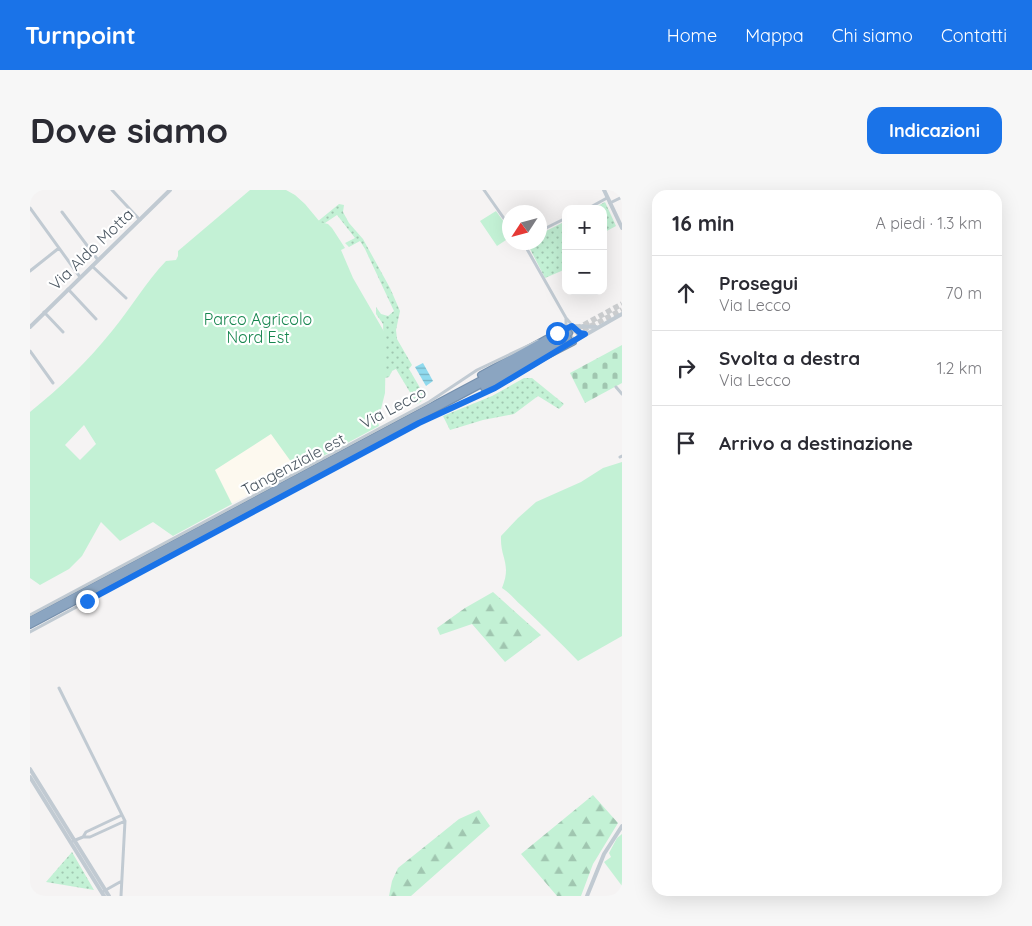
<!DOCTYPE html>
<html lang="it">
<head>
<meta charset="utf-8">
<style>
  :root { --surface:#fff; --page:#f7f7f7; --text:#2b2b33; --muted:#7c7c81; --line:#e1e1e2; --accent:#1a73e8 }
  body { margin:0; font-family:Quicksand,sans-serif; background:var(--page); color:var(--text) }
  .controls { position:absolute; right:15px; top:15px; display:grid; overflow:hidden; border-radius:10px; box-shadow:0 5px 20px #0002 }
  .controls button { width:45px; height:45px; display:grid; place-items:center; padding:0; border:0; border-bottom:1px solid var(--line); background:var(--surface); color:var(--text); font:25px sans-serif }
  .compass { position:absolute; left:472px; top:15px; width:45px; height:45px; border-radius:50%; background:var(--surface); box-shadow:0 5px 20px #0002; rotate:234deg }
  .stop { position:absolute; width:15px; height:15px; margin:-11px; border:4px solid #1a73e8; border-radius:50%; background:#fff }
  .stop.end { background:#1a73e8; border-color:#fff; box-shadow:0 1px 5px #0008 }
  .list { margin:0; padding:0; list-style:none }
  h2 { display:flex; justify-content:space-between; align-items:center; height:65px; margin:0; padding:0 20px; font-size:21px }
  h2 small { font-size:16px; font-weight:400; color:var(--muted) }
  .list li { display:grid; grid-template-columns:32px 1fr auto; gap:15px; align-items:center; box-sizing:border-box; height:75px; padding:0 20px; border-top:1px solid var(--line) }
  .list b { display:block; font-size:19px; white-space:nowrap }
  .list p { margin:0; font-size:16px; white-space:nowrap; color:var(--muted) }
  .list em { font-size:16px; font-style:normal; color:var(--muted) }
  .icon { flex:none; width:28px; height:28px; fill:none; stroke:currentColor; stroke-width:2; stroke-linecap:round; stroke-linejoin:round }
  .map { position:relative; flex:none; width:592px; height:706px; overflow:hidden; border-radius:15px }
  header { display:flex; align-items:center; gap:30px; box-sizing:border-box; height:70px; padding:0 25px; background:var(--accent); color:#fff }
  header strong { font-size:24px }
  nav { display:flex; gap:28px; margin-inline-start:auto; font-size:18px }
  .intro { display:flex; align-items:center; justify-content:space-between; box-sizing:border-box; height:120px; padding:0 30px }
  h1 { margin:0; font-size:35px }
  .button { padding:12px 22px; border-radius:15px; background:var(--accent); color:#fff; font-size:18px; font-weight:700 }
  main { display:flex; gap:30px; padding:0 30px }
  aside { flex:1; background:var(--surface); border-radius:15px; box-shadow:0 5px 20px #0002 }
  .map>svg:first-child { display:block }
</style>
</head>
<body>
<header>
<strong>Turnpoint</strong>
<nav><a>Home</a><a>Mappa</a><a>Chi siamo</a><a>Contatti</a></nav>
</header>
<div class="intro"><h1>Dove siamo</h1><a class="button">Indicazioni</a></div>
<main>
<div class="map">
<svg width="592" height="706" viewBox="0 0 592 706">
  <defs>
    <pattern id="grass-dots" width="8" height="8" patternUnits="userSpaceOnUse" patternTransform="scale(1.25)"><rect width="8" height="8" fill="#c3f1d5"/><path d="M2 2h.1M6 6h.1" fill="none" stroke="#a0c6b0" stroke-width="1.8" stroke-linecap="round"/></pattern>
    <pattern id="forest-firs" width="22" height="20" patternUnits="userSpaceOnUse" patternTransform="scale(1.25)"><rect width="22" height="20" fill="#c3f1d5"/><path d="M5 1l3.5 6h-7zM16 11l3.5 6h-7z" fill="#a0c6b0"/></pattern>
    <pattern id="cemetery-stones" width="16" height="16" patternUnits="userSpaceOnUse" patternTransform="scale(1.25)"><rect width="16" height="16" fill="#c3f1d5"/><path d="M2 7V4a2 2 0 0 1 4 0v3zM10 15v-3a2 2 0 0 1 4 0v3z" fill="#a0c6b0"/></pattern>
    <pattern id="water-rules" width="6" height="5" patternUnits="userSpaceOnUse" patternTransform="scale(1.25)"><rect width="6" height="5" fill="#90daee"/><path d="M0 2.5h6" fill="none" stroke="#78b4c4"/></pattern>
  </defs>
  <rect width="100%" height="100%" fill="#f5f3f3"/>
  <path fill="#fdf9ef" d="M 261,225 L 294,265 L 203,313 L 196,312 L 184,279 Z"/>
  <path fill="url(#grass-dots)" d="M 575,12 L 586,36 L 573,43 L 573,19 L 562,19 Z
    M 309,14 L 314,15 L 313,22 L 319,33 L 333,49 L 360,98 L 370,121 L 366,140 L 367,149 L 382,175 L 379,179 L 396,208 L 387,214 L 366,179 L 362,181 L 359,187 L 355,188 L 353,134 L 346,124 L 346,117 L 351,124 L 358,126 L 364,121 L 335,59 L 330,51 L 319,57 L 315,53 L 325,48 L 307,25 L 289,37 L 287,32 Z
    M 536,31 L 536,62 L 533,63 L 536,68 L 536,79 L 515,88 L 497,53 L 510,52 L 510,44 Z
    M 494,188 L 502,188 L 534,214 L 529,219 L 508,206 L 484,224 L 453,230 L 420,240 L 413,226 L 462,206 Z
    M 42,662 L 64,700 L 16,692 Z"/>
  <path fill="url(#forest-firs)" d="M 463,402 L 511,445 L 475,472 L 442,434 L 410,445 L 407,438 L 435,418 Z
    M 563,605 L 588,633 L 563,674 L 551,706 L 527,706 L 491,664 Z
    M 449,620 L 460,636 L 381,706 L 359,706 L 362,691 L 368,678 L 429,629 Z"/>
  <path fill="url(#cemetery-stones)" d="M 592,155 L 592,193 L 555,213 L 540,183 Z"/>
  <path fill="#c3f1d5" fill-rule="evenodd" d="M 220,0 L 256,0 L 265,5 L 275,14 L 290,32 L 298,34 L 302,38 L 315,58 L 311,60 L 323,88 L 356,145 L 355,203 L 349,227 L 347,228 L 349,236 L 267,280 L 241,244 L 185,280 L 202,314 L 143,346 L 123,332 L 90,351 L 71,332 L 52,366 L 39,379 L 10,395 L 0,388 L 0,222 C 30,198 58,171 82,141 C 101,118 116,92 136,71 L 146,70 L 148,66 L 148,61 ZM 54,235 L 66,254 L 50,270 L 35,255 Z
    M 466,21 L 479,39 L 479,48 L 467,56 L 450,31 Z
    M 592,272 L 592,446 L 548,471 C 530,452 511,434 492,416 C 485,410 480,403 472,398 C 482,373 470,369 471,346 L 488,328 L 506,312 L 551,292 L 573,278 Z
    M 592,644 L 592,696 L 574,672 L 581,667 L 579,663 L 587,648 Z"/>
  <path fill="url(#water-rules)" d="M 393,173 L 403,191 L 396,196 L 385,177 Z"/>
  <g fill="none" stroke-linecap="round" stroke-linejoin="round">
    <path stroke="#caccce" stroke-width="5.5" stroke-dasharray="5.5 3" stroke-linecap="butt" d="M 539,143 L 592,114
      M 538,148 L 592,120"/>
    <defs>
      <path id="motorway" d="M 451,185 L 527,143
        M 454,198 L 543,152
        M 0,430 L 539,143
        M 0,435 L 538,148"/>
    </defs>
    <use href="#motorway" stroke="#7690ad" stroke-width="8"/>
    <path stroke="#c1cad2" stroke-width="3" d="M 82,0 L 110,30
      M 454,0 L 480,37
      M 580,13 L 592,7
      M 0,18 L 50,87
      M 557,19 L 577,8
      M 32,22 L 68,70
      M 510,41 L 536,28
      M 493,52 L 536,128 L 548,142
      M 62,76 L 96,108
      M 0,81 L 29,58
      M 38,99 L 66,129
      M 14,122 L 33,142
      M 532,140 L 536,135 L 536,128
      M 0,161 L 23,193
      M 586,197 L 592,204
      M 590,267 L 592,266
      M 0,425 L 399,212 L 447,180 L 508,151
      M 0,442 L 389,233 L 465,199 L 514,170
      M 29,498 L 95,631 L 91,706
      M 53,647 L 56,642 L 92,625
      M 43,651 L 53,647 L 60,647 L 95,631
      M 74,701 L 90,692"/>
    <path stroke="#c1cad2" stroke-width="4" d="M 574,0 L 592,38
      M 553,136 L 549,138 L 548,142 L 555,145
      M 0,137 L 140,0
      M 527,143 L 542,136 L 566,137
      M 543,152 L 592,124
      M 0,579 L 79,706
      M 0,587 L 74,706
      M 557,706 L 574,664 L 592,636"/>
    <use href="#motorway" stroke="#8ba5c1" stroke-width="5.5"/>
  </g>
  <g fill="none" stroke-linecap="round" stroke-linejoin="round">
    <path stroke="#1a73e8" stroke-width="6" d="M 57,411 L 389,233 L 465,198 L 555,144 L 550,143 L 542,136 L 527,143"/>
  </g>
  <g text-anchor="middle" stroke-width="4.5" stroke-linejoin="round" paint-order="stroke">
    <g font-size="16" fill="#4a5661" stroke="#fff">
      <text transform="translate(61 59) rotate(-44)" y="6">Via Aldo Motta</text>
      <text transform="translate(363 217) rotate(-28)" y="6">Via Lecco</text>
      <text transform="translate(263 274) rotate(-28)" y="6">Tangenziale est</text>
    </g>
    <g font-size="16" fill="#17864f" stroke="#fff">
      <text x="228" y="135">Parco Agricolo<tspan x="228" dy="18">Nord Est</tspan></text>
    </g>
  </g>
</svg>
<div class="controls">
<button>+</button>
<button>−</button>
</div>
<svg class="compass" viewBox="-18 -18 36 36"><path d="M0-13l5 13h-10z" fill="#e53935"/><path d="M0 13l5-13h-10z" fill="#7c7c81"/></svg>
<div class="stop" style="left:527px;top:143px"></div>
<div class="stop end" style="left:57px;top:411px"></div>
</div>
<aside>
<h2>16 min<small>A piedi · 1.3 km</small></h2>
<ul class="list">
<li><svg class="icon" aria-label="ahead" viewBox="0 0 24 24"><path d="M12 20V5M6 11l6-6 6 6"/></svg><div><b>Prosegui</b><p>Via Lecco</p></div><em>70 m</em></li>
<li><svg class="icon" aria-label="right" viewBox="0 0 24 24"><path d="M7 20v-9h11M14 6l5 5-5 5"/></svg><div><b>Svolta a destra</b><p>Via Lecco</p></div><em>1.2 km</em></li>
<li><svg class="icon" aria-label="arrive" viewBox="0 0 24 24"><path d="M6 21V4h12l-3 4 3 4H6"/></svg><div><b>Arrivo a destinazione</b></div></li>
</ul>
</aside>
</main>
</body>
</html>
